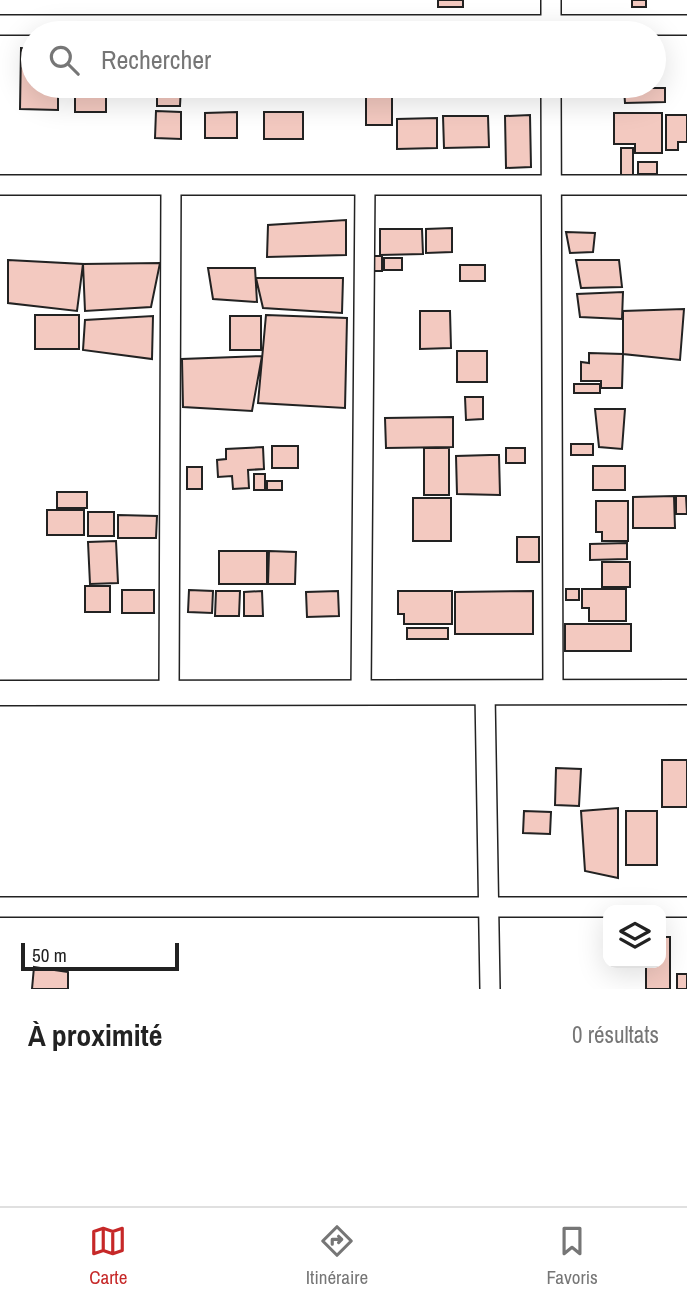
<!DOCTYPE html>
<html lang="fr">
<head>
<meta charset="utf-8">
<style>
  :root { --surface:#fff; --page:#f6f6f6; --text:#222; --muted:#767676; --line:#e0e0e0; --accent:#c62828 }
  body { margin:0; font-family:"Archivo Narrow",sans-serif; background:var(--page); color:var(--text) }
  .controls { position:absolute; right:21px; bottom:21px; display:grid; overflow:hidden; border-radius:14px; box-shadow:0 7px 28px #0002 }
  .controls button { width:63px; height:63px; display:grid; place-items:center; padding:0; border:0; border-bottom:2px solid var(--line); background:var(--surface); color:var(--text); font:35px sans-serif }
  .scale { position:absolute; left:21px; bottom:18px; width:158px; box-sizing:border-box; padding-left:7px; border:4px solid #222; border-top:0; font-size:19px; line-height:24px; white-space:nowrap; color:#222; -webkit-text-stroke:5px #fff; paint-order:stroke }
  .list { margin:0; padding:0; list-style:none }
  h2 { display:flex; justify-content:space-between; align-items:center; height:91px; margin:0; padding:0 28px; font-size:30px }
  h2 small { font-size:23px; font-weight:400; color:var(--muted) }
  .icon { flex:none; width:38px; height:38px; fill:none; stroke:currentColor; stroke-width:2; stroke-linecap:round; stroke-linejoin:round }
  .map { position:relative; flex:none; width:687px; height:989px; overflow:hidden }
  .search { position:absolute; background:var(--surface); box-shadow:0 7px 28px #0002; left:21px; right:21px; top:21px; height:77px; display:flex; align-items:center; gap:18px; box-sizing:border-box; padding:0 24px; border-radius:38px; color:var(--muted); font-size:26px }
  .sheet { height:217px; background:var(--surface) }
  nav { display:flex; justify-content:space-around; align-items:center; box-sizing:border-box; height:98px; border-top:2px solid var(--line); background:var(--surface); font-size:19px; color:var(--muted) }
  nav a { display:grid; justify-items:center; gap:4px }
  nav .on { color:var(--accent) }
  .map>svg:first-child { display:block }
</style>
</head>
<body>
<div class="map">
<svg width="687" height="989" viewBox="0 0 687 989">
  <rect width="100%" height="100%" fill="#fff"/>
  <path fill="#f3c9c0" stroke="#222" stroke-width="2" d="M 438,0 L 463,0 L 463,7 L 438,7 Z
    M 632,0 L 646,0 L 646,7 L 632,7 Z
    M 21,48 L 33,49 L 33,86 L 58,86 L 58,110 L 20,109 Z
    M 75,86 L 106,86 L 106,112 L 75,112 Z
    M 157,86 L 181,86 L 180,106 L 157,106 Z
    M 366,86 L 392,86 L 392,125 L 366,125 Z
    M 624,88 L 665,88 L 665,102 L 625,103 Z
    M 156,111 L 181,112 L 181,139 L 155,138 Z
    M 237,112 L 237,138 L 205,138 L 205,113 Z
    M 264,112 L 303,112 L 303,139 L 264,139 Z
    M 614,113 L 662,113 L 662,153 L 635,153 L 635,144 L 614,144 Z
    M 530,115 L 531,167 L 506,168 L 505,116 Z
    M 666,115 L 687,115 L 687,142 L 678,142 L 678,150 L 666,150 Z
    M 443,116 L 488,116 L 489,147 L 444,148 Z
    M 437,118 L 437,148 L 397,149 L 397,119 Z
    M 621,148 L 633,148 L 633,176 L 621,176 Z
    M 638,162 L 657,162 L 657,174 L 638,174 Z
    M 346,220 L 346,255 L 267,257 L 268,225 Z
    M 452,228 L 452,252 L 426,253 L 426,229 Z
    M 380,229 L 422,229 L 423,254 L 380,255 Z
    M 566,232 L 595,233 L 593,252 L 570,253 Z
    M 368,256 L 382,256 L 382,271 L 369,271 Z
    M 384,258 L 402,258 L 402,270 L 384,270 Z
    M 8,260 L 83,264 L 77,311 L 8,303 Z
    M 576,260 L 619,260 L 622,287 L 581,288 Z
    M 160,263 L 151,307 L 85,311 L 83,264 Z
    M 460,265 L 485,265 L 485,281 L 460,281 Z
    M 208,268 L 255,268 L 257,302 L 213,299 Z
    M 256,278 L 343,278 L 342,313 L 263,308 Z
    M 623,292 L 622,319 L 580,317 L 577,294 Z
    M 684,309 L 680,360 L 623,354 L 623,311 Z
    M 420,311 L 450,311 L 451,348 L 420,349 Z
    M 35,315 L 79,315 L 79,349 L 35,349 Z
    M 266,315 L 347,318 L 345,408 L 258,403 Z
    M 153,316 L 152,359 L 83,350 L 85,320 Z
    M 230,316 L 261,316 L 261,350 L 230,350 Z
    M 457,351 L 487,351 L 487,382 L 457,382 Z
    M 589,353 L 623,354 L 622,388 L 601,388 L 601,381 L 581,381 L 581,362 L 589,363 Z
    M 262,356 L 252,411 L 183,407 L 182,359 Z
    M 574,384 L 600,384 L 600,393 L 574,393 Z
    M 465,397 L 483,397 L 483,419 L 466,420 Z
    M 595,409 L 625,409 L 622,449 L 599,447 Z
    M 453,417 L 453,447 L 386,448 L 385,418 Z
    M 571,444 L 593,444 L 593,455 L 571,455 Z
    M 272,446 L 298,446 L 298,468 L 272,468 Z
    M 263,447 L 264,469 L 248,470 L 249,488 L 233,489 L 232,476 L 218,477 L 217,460 L 226,459 L 226,449 Z
    M 424,448 L 449,448 L 449,495 L 424,495 Z
    M 506,448 L 525,448 L 525,463 L 506,463 Z
    M 490,455 L 499,455 L 500,495 L 457,494 L 456,456 Z
    M 593,466 L 625,466 L 625,490 L 593,490 Z
    M 187,467 L 202,467 L 202,489 L 187,489 Z
    M 254,474 L 265,474 L 265,490 L 254,490 Z
    M 267,481 L 282,481 L 282,490 L 267,490 Z
    M 57,492 L 87,492 L 87,508 L 57,508 Z
    M 674,496 L 675,528 L 633,528 L 633,497 Z
    M 676,496 L 686,496 L 687,514 L 676,514 Z
    M 413,498 L 451,498 L 451,541 L 413,541 Z
    M 596,501 L 628,501 L 628,541 L 602,541 L 602,532 L 596,532 Z
    M 47,510 L 84,510 L 84,535 L 47,535 Z
    M 88,512 L 114,512 L 114,536 L 88,536 Z
    M 118,515 L 157,516 L 156,538 L 118,538 Z
    M 517,537 L 539,537 L 539,562 L 517,562 Z
    M 116,541 L 118,583 L 90,584 L 88,542 Z
    M 627,543 L 627,559 L 590,560 L 590,544 Z
    M 219,551 L 267,551 L 267,584 L 219,584 Z
    M 269,551 L 296,552 L 295,584 L 268,584 Z
    M 602,562 L 630,562 L 630,587 L 602,587 Z
    M 85,586 L 110,586 L 110,612 L 85,612 Z
    M 566,589 L 579,589 L 579,600 L 566,600 Z
    M 582,589 L 626,589 L 626,621 L 589,621 L 589,608 L 582,608 Z
    M 122,590 L 154,590 L 154,613 L 122,613 Z
    M 189,590 L 213,591 L 212,613 L 188,612 Z
    M 216,591 L 240,591 L 239,616 L 215,616 Z
    M 262,591 L 263,616 L 244,616 L 244,592 Z
    M 338,591 L 339,616 L 307,617 L 306,592 Z
    M 398,591 L 452,591 L 452,624 L 404,624 L 404,614 L 398,614 Z
    M 533,591 L 533,634 L 455,634 L 455,592 Z
    M 565,624 L 631,624 L 631,651 L 565,651 Z
    M 407,628 L 448,628 L 448,639 L 407,639 Z
    M 662,760 L 687,760 L 687,807 L 662,807 Z
    M 556,768 L 581,769 L 579,806 L 555,805 Z
    M 618,808 L 618,878 L 585,871 L 581,811 Z
    M 524,811 L 551,812 L 550,834 L 523,833 Z
    M 626,811 L 657,811 L 657,865 L 626,865 Z
    M 661,937 L 670,937 L 670,989 L 646,989 L 646,963 L 661,963 Z
    M 34,967 L 68,972 L 68,989 L 32,989 Z
    M 677,974 L 687,974 L 687,989 L 677,989 Z"/>
  <g fill="none" stroke-linecap="round" stroke-linejoin="round">
    <defs>
      <path id="minor" d="M 551,0 L 551,33
        M 0,25 L 687,25
        M 551,86 L 553,693
        M 0,185 L 687,185
        M 169,693 L 171,185
        M 361,693 L 365,185
        M 485,693 L 490,989
        M 0,907 L 687,907"/>
      <path id="tertiary" d="M 0,693 L 687,692"/>
    </defs>
    <use href="#minor" stroke="#222" stroke-width="22"/>
    <use href="#tertiary" stroke="#222" stroke-width="27"/>
    <use href="#minor" stroke="#fff" stroke-width="19"/>
    <use href="#tertiary" stroke="#fff" stroke-width="24"/>
  </g>
</svg>
<div class="controls">
<button><svg class="icon" aria-label="layers" viewBox="0 0 24 24"><path d="M12 4l9 5-9 5-9-5zM3 14l9 5 9-5"/></svg></button>
</div>
<div class="scale">50 m</div>
<div class="search"><svg class="icon" aria-label="search" viewBox="0 0 24 24"><circle cx="10" cy="10" r="6"/><path d="M15 15l6 6"/></svg>Rechercher</div>
</div>
<section class="sheet">
<h2>À proximité<small>0 résultats</small></h2>
<ul class="list">
</ul>
</section>
<nav>
<a class="on"><svg class="icon" aria-label="map" viewBox="0 0 24 24"><path d="M3 6l6-2 6 2 6-2v14l-6 2-6-2-6 2zM9 4v14M15 6v14"/></svg>Carte</a>
<a><svg class="icon" aria-label="directions" viewBox="0 0 24 24"><path d="M12 3l9 9-9 9-9-9zM9 14v-3h6M13 9l2 2-2 2"/></svg>Itinéraire</a>
<a><svg class="icon" aria-label="saved" viewBox="0 0 24 24"><path d="M7 4h10v16l-5-4-5 4z"/></svg>Favoris</a>
</nav>
</body>
</html>
